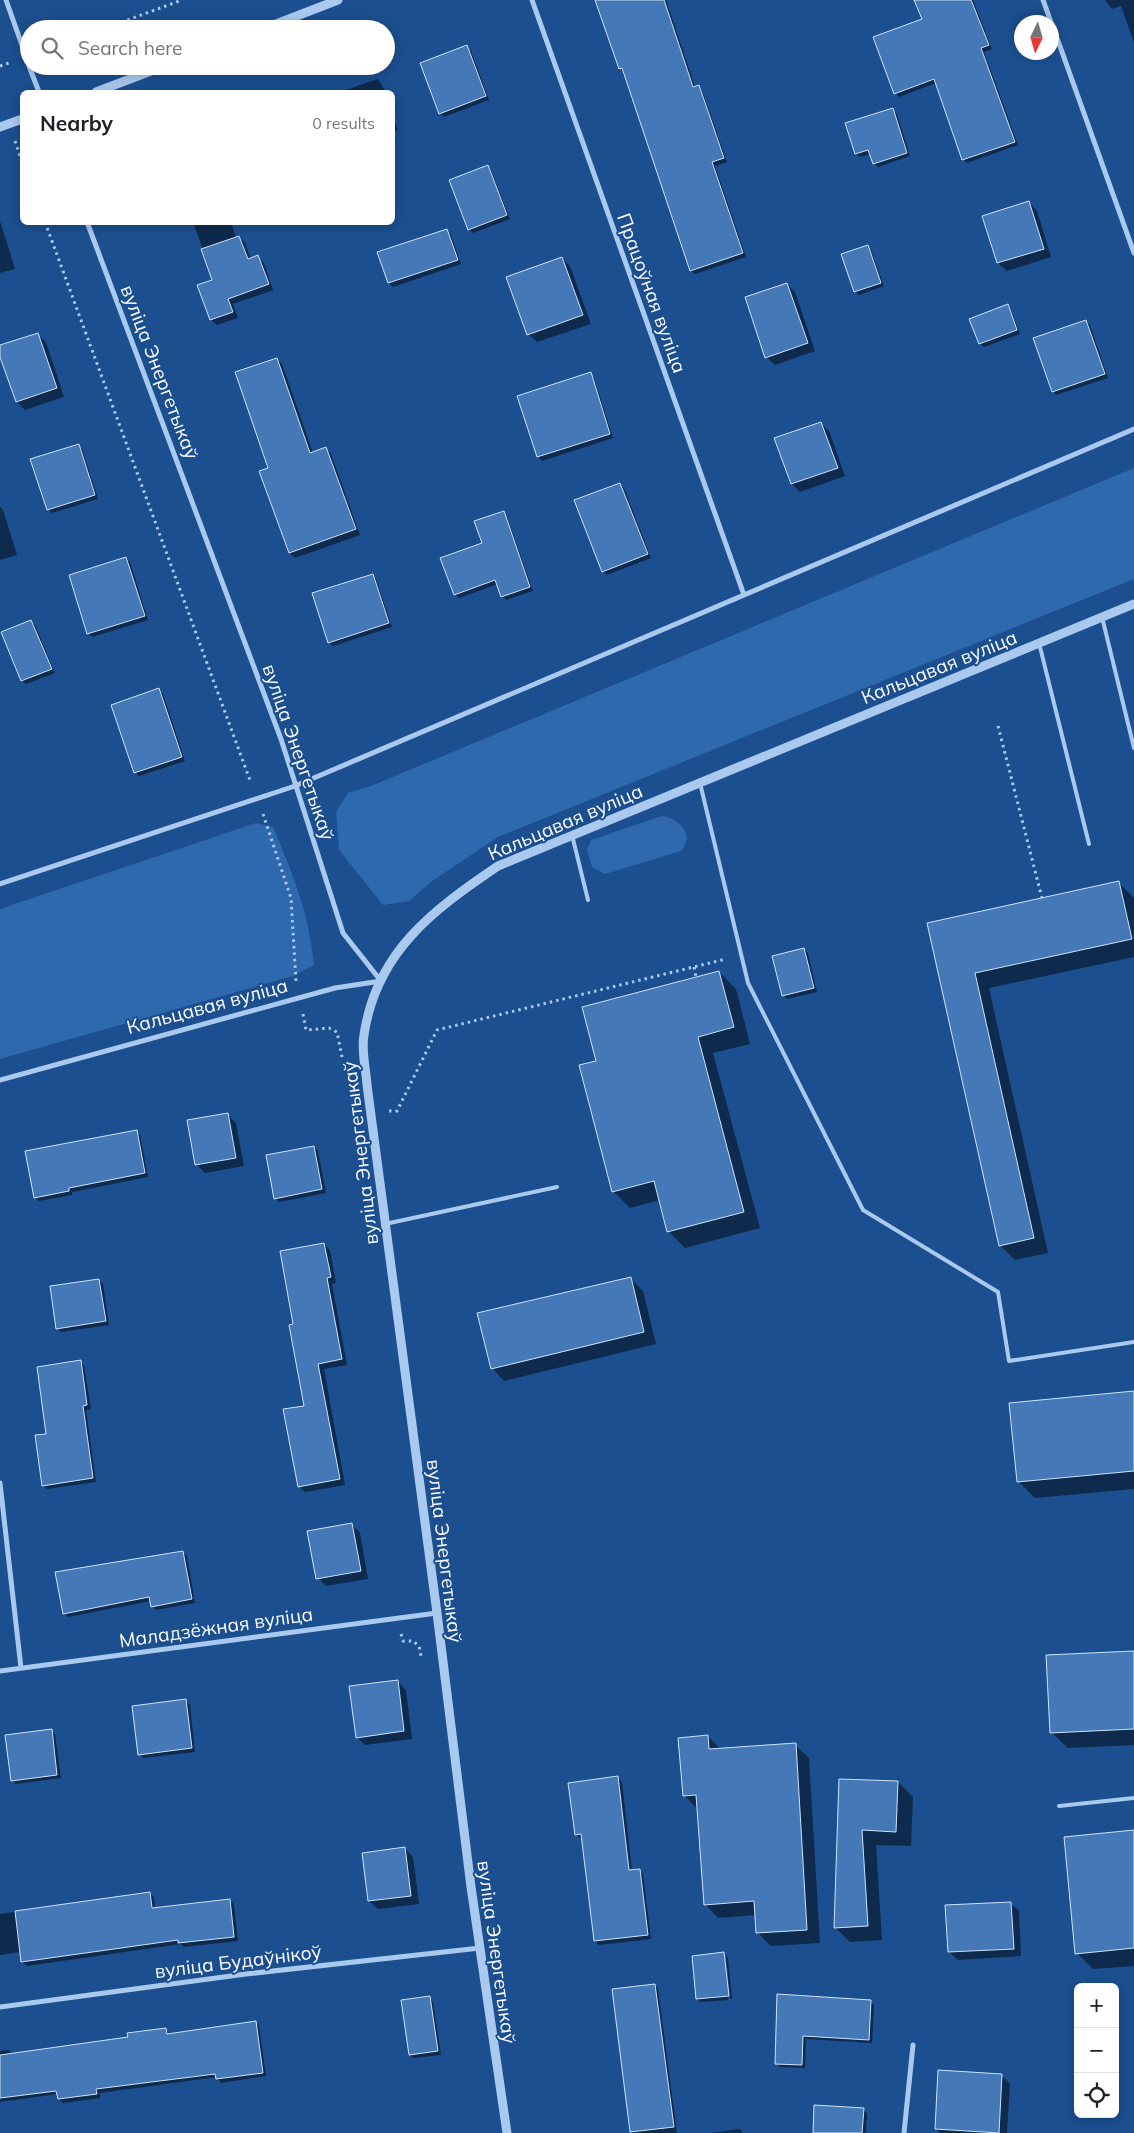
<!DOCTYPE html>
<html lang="en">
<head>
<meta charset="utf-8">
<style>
  :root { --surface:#fff; --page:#f6f6f6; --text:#202124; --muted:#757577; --line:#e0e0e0 }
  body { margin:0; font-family:Mulish,sans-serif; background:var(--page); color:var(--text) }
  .controls { position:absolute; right:15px; bottom:15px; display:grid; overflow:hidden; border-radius:8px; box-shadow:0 2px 12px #0003 }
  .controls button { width:45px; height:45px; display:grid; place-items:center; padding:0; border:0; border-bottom:1px solid var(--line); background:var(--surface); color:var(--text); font:25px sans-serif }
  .compass { position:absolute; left:1014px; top:15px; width:45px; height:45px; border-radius:50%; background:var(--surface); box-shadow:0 2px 12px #0003; rotate:185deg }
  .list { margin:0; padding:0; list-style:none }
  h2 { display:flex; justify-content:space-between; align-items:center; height:65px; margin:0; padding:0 20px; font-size:21px }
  h2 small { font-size:16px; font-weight:400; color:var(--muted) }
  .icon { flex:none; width:28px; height:28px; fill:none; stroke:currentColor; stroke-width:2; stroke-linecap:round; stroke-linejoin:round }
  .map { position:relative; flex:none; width:1134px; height:2133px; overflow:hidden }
  .search { position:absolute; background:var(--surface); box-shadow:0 2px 12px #0003; left:20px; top:20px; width:375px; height:55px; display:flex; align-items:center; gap:12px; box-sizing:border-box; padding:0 18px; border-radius:28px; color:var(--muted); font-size:19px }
  .panel { position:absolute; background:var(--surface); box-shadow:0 2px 12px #0003; left:20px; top:90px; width:375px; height:135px; border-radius:8px }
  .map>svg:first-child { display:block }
</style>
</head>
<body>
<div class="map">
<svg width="1134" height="2133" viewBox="0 0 1134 2133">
  <rect width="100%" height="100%" fill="#1b4f8f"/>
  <path fill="#2e69ad" d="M 1134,468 L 1134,579 L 498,837 L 432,881 L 409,901 L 383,905 L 339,850 L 336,812 L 348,793 L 371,786 Z
    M 662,816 C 680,819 695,834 681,851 L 605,874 L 592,867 L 587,850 L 591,840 Z
    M 256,823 L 273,827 C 293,875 309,912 314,965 L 293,976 L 0,1059 L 0,909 Z"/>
  <path fill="#0007" d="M 597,0 L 666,0 L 695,87 L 698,86 L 702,90 L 727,162 L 715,166 L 746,257 L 695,274 L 691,271 L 624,72 L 620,68 Z
    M 916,0 L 973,0 L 992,49 L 984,52 L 1018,145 L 967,163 L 963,159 L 936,83 L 899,97 L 895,93 L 924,20 Z
    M 1105,0 L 1134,0 L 1134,43 L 1121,6 L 1112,9 Z
    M 467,47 L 471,51 L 489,100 L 444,117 L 440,113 Z
    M 377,79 L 381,83 L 385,92 L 347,92 L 346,90 Z
    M 893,110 L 897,114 L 910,156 L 878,167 L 874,163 L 871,154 L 860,157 L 856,154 Z
    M 392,115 L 398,130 L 392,132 Z
    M 488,166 L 491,170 L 510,219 L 473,233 L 469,230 Z
    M 1029,202 L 1037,211 L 1051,257 L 1007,271 L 998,263 Z
    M 0,221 L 15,269 L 0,273 Z
    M 193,222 L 231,222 L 236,238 L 239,237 L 245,243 L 251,260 L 258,257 L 264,263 L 273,290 L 233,304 L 238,318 L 217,325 L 211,320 L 199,286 L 214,281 Z
    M 447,231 L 451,235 L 461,264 L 393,287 L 389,283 L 379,253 Z
    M 867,246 L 871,250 L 884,286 L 859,295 L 855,291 Z
    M 562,258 L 570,266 L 591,324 L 537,342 L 528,334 Z
    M 787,284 L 795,292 L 815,351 L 775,365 L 766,357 Z
    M 1008,306 L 1011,310 L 1020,334 L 984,347 L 980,344 Z
    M 1086,321 L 1090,325 L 1108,378 L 1056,395 L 1053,391 Z
    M 37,334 L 46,342 L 64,397 L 25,410 L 17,402 L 0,353 L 0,347 Z
    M 277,359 L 282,364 L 313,453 L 326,449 L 331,454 L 360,535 L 295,558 L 290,553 L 270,469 Z
    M 590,374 L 594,378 L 613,438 L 542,461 L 538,457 L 519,396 Z
    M 820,423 L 829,431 L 845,476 L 800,492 L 792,484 L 776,439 Z
    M 78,445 L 82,449 L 98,499 L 52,513 L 48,509 Z
    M 620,484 L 624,488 L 651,558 L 607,575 L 603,571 Z
    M 0,507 L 3,510 L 17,555 L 0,560 Z
    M 503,513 L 507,517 L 533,591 L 506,600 L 502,596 L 498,584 L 459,598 L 455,594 Z
    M 126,558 L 130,562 L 148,620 L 92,637 L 88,633 Z
    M 372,575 L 376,579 L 392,627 L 333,646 L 329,642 Z
    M 31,621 L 35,625 L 55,673 L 26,684 L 22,681 L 7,631 Z
    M 159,690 L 163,694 L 185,761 L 139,776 L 135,772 Z
    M 1119,883 L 1134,898 L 1134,957 L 989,988 L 1048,1253 L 1015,1260 L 1000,1245 L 929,924 Z
    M 804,949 L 808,953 L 817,992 L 787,999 L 783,995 Z
    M 719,972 L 736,989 L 750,1044 L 713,1053 L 760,1228 L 685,1248 L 668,1231 L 660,1200 L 630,1208 L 614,1192 L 580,1066 L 597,1061 Z
    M 227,1114 L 236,1123 L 244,1166 L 205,1173 L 196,1164 Z
    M 136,1132 L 140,1135 L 148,1177 L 72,1192 L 72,1195 L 39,1201 L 35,1197 Z
    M 314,1147 L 318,1151 L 326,1193 L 279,1202 L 275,1198 Z
    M 324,1244 L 330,1250 L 336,1283 L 332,1284 L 347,1365 L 324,1369 L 345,1485 L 305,1492 L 299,1486 L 305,1407 L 294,1325 Z
    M 630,1278 L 643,1291 L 656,1344 L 504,1381 L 492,1368 Z
    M 99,1280 L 103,1284 L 109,1325 L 61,1332 L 57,1328 Z
    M 80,1362 L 84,1365 L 91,1409 L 86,1410 L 96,1482 L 47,1489 L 43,1485 L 48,1435 Z
    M 1134,1393 L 1134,1489 L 1035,1498 L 1019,1482 Z
    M 352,1525 L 360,1533 L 368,1579 L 326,1586 L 318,1578 Z
    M 183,1553 L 187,1556 L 195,1603 L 156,1610 L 152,1606 L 151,1601 L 68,1617 L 64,1613 Z
    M 1134,1653 L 1134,1745 L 1068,1748 L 1051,1732 Z
    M 398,1682 L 406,1690 L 412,1739 L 365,1745 L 357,1737 Z
    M 186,1701 L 190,1705 L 195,1752 L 143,1758 L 140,1754 Z
    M 51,1730 L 55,1734 L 61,1778 L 16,1784 L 12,1780 Z
    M 708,1736 L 720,1749 L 795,1745 L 809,1758 L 820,1943 L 771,1946 L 757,1932 L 756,1915 L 718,1918 L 705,1904 L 698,1810 L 684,1795 Z
    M 618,1778 L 622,1782 L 632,1871 L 639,1870 L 643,1874 L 651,1939 L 599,1945 L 595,1941 L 582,1838 L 580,1838 L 576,1834 Z
    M 841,1780 L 898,1782 L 913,1797 L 911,1846 L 876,1845 L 882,1940 L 850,1942 L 835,1927 Z
    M 1134,1832 L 1134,1966 L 1093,1969 L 1077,1953 Z
    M 405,1848 L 413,1857 L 419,1904 L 378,1909 L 369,1901 Z
    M 149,1893 L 154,1897 L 155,1909 L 229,1900 L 234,1904 L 238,1941 L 184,1947 L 181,1944 L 27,1966 L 22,1962 L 21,1952 L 0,1955 L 0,1914 Z
    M 1010,1903 L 1019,1911 L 1021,1956 L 958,1960 L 949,1952 Z
    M 724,1954 L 728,1958 L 732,1999 L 730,1999 L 726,1956 L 724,1956 L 728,2000 L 701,2002 L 697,1999 Z
    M 655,1985 L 658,1989 L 677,2133 L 632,2133 L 613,1990 Z
    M 778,1995 L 870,2001 L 874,2005 L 872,2043 L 806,2039 L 805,2068 L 780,2067 L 776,2063 Z
    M 429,1998 L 433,2002 L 441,2055 L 414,2058 L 410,2055 Z
    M 255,2022 L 259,2026 L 266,2076 L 221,2083 L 217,2077 L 100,2093 L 100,2098 L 63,2103 L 59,2099 L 58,2094 L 0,2102 L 0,2051 L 9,2050 L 12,2054 L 129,2038 L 166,2030 L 170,2034 Z
    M 1001,2075 L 1010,2084 L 1007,2133 L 940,2133 L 936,2129 Z
    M 863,2110 L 867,2113 L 866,2133 L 814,2133 Z
    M 740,2129 L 743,2133 L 710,2133 Z"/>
  <path fill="#4478b7" stroke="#cfe3fa" d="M 595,0 L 664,0 L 693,87 L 699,85 L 724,158 L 712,162 L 743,253 L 690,271 L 622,68 L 619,69 Z
    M 914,0 L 971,0 L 989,45 L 981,48 L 1015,142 L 962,160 L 934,79 L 894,94 L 873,37 L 922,19 Z
    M 467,45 L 486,96 L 439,114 L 420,63 Z
    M 893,108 L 907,153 L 873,164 L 868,150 L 855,154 L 845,123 Z
    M 488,165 L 507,215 L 468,230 L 449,180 Z
    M 1029,201 L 1044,249 L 997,263 L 982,216 Z
    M 447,229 L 458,260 L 388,283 L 377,252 Z
    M 239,236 L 248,259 L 258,255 L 269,284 L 228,299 L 233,312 L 210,320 L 197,285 L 212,280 L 201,249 Z
    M 868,245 L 881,283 L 854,292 L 841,254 Z
    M 562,257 L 583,315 L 527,335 L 506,277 Z
    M 787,283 L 808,343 L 765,358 L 745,297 Z
    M 1008,304 L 1017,330 L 979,344 L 969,319 Z
    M 1086,320 L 1105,374 L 1052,392 L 1033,338 Z
    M 38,333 L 57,388 L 16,402 L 0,357 L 0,345 Z
    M 277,358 L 310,453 L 326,447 L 356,529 L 289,553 L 259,471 L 268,468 L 235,372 Z
    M 591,372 L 610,434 L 537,457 L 517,396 Z
    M 821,422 L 838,468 L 791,484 L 774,438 Z
    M 79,444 L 95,495 L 47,510 L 30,459 Z
    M 620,483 L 648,554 L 602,572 L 574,500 Z
    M 504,511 L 530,587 L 501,597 L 495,580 L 454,595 L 440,558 L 482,543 L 474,521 Z
    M 126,557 L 145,616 L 87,634 L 69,575 Z
    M 373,574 L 389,623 L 328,643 L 312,593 Z
    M 31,620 L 52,669 L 21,681 L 1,632 Z
    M 159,688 L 182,757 L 134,773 L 111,705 Z
    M 1119,881 L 1132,939 L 975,973 L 1034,1238 L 999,1246 L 927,923 Z
    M 804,948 L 814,988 L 782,996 L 772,956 Z
    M 719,971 L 734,1027 L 698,1037 L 744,1212 L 667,1232 L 654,1181 L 612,1192 L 579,1065 L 596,1061 L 582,1007 Z
    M 228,1113 L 236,1158 L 195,1165 L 187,1120 Z
    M 137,1130 L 145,1173 L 69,1188 L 69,1191 L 34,1198 L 25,1151 Z
    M 314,1146 L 322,1189 L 274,1199 L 266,1155 Z
    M 324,1243 L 331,1277 L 327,1278 L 342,1359 L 318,1364 L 340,1479 L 298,1487 L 283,1409 L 304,1406 L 289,1325 L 293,1324 L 280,1251 Z
    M 631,1277 L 644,1332 L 491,1369 L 477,1313 Z
    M 99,1279 L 106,1321 L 56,1329 L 50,1286 Z
    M 81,1360 L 87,1405 L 83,1406 L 93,1478 L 42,1486 L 35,1435 L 46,1434 L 37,1367 Z
    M 1134,1391 L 1134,1471 L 1017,1482 L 1009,1403 Z
    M 352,1523 L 361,1571 L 316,1579 L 307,1531 Z
    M 183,1551 L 192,1599 L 151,1607 L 149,1597 L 63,1614 L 55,1572 Z
    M 1134,1651 L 1134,1729 L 1050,1733 L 1046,1655 Z
    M 398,1680 L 404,1731 L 356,1738 L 349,1686 Z
    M 186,1699 L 192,1748 L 138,1755 L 132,1706 Z
    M 52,1729 L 57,1775 L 11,1781 L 5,1735 Z
    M 708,1735 L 709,1749 L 796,1743 L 807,1930 L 756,1933 L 754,1901 L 704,1905 L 696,1795 L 683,1796 L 678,1738 Z
    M 618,1776 L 629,1870 L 640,1869 L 648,1935 L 594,1941 L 581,1834 L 575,1835 L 568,1783 Z
    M 839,1779 L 898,1781 L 896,1832 L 862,1830 L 868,1926 L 834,1928 Z
    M 1134,1830 L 1134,1948 L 1075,1954 L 1064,1837 Z
    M 405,1847 L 411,1896 L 368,1901 L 362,1853 Z
    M 150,1892 L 152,1908 L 230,1899 L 234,1937 L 178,1943 L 178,1940 L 21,1962 L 15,1911 Z
    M 1011,1902 L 1014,1949 L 948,1952 L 945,1905 Z
    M 724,1952 L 729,1996 L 696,1999 L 692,1956 Z
    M 655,1984 L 674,2127 L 630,2132 L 612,1989 Z
    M 777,1994 L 871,2000 L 869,2040 L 803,2036 L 802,2065 L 775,2064 Z
    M 430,1996 L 438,2051 L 409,2055 L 401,2000 Z
    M 256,2021 L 263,2073 L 216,2079 L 215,2074 L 96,2089 L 97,2094 L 58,2099 L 56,2091 L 0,2098 L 0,2055 L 128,2037 L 127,2033 L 166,2028 L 167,2034 Z
    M 938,2070 L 1002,2074 L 999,2133 L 935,2129 Z
    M 814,2105 L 864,2108 L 862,2133 L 813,2133 Z"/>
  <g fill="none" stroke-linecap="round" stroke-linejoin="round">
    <path stroke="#a9c9ee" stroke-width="3" stroke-dasharray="2.5 4" stroke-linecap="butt" d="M 103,29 L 182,0
      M 0,66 L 12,62
      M 15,141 L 22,162
      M 45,222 L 251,783
      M 998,726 L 1042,898
      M 263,814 L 291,898 L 296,981
      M 694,967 L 696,977
      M 303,1014 L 306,1030 L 329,1028 L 337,1032 L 342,1057
      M 389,1111 L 397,1111 L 437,1030 L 726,959
      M 401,1634 L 403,1641 L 413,1641 L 419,1646 L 421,1656"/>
    <path stroke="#a9c9ee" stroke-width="4" d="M 1102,617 L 1134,748
      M 1039,643 L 1089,844
      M 700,783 L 748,983 L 863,1210 L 998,1292 L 1009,1361 L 1134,1342
      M 572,835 L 588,900
      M 385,1224 L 557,1187
      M 1059,1806 L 1134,1798"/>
    <path stroke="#a9c9ee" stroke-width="5" d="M 6,0 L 29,65
      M 532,0 L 744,595
      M 1043,0 L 1051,22
      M 1052,24 L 1134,253
      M 29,66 L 39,92
      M 0,884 L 295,786 L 1134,429
      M 0,1080 L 335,988 L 381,981 L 343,933 L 281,739 L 87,222
      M 0,1483 L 21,1668
      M 0,1671 L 437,1613
      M 0,2007 L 246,1974 L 480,1948
      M 904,2133 L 913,2045"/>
    <path stroke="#a9c9ee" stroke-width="9" d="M 263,29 L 338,0
      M 96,92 L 164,66
      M 0,127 L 22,119
      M 507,2133 L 471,1887 L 437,1613 L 367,1085 C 366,1069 361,1050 364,1035 C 376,952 433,910 498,866 L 1134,604"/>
  </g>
  <g text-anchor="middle" stroke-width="4" stroke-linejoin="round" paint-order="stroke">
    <g font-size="19" fill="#fff" stroke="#1b4f8f">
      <text transform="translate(652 293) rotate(70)" y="7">Працоўная вуліца</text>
      <text transform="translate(160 372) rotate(69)" y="7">вуліца Энергетыкаў</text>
      <text transform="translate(939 667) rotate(-22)" y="7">Кальцавая вуліца</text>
      <text transform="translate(299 752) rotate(71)" y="7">вуліца Энергетыкаў</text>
      <text transform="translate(565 822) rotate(-23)" y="7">Кальцавая вуліца</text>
      <text transform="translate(207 1006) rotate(-15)" y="7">Кальцавая вуліца</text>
      <text transform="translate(360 1153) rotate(-97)" y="7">вуліца Энергетыкаў</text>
      <text transform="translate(445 1551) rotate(83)" y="7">вуліца Энергетыкаў</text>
      <text transform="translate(216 1627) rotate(-8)" y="7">Маладзёжная вуліца</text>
      <text transform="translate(497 1952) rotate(82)" y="7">вуліца Энергетыкаў</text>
      <text transform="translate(238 1961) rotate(-7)" y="7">вуліца Будаўнікоў</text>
    </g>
  </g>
</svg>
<div class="controls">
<button>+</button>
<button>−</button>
<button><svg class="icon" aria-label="locate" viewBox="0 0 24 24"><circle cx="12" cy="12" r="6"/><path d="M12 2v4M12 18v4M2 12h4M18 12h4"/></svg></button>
</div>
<svg class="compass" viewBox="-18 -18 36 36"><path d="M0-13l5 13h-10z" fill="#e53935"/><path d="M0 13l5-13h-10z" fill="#757577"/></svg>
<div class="search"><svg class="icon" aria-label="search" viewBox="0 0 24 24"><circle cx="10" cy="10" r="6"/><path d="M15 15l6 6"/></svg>Search here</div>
<section class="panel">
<h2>Nearby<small>0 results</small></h2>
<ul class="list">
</ul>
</section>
</div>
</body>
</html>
